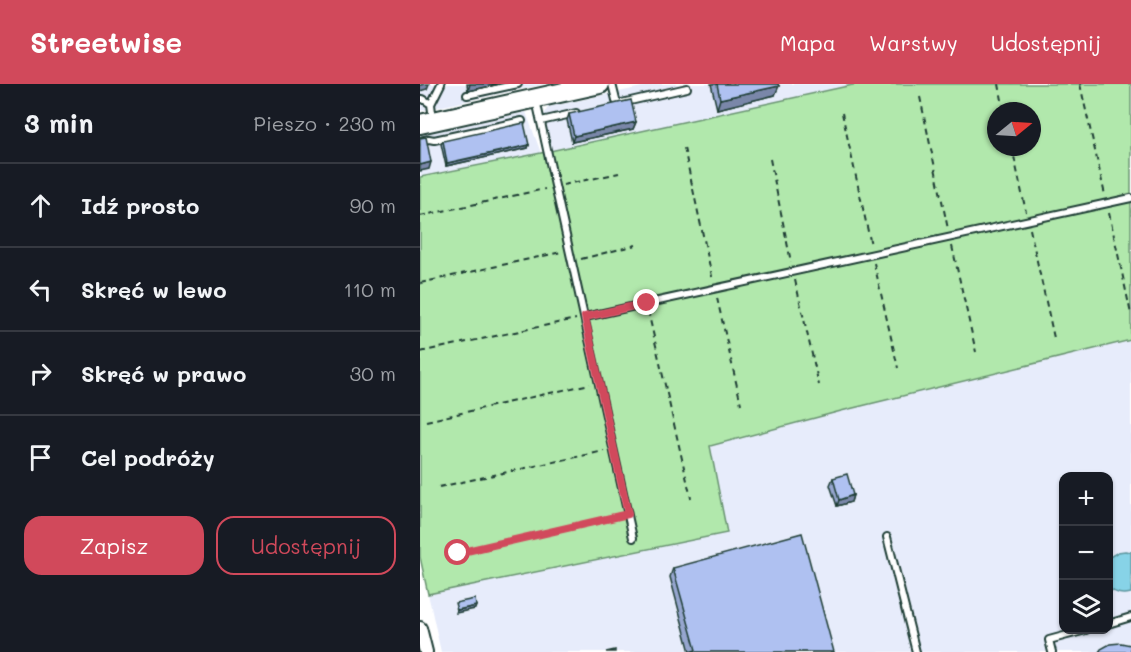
<!DOCTYPE html>
<html lang="pl">
<head>
<meta charset="utf-8">
<style>
  :root { --surface:#171b24; --page:#20242c; --text:#f1f3f6; --muted:#9ea1a6; --line:#363941; --accent:#d1495b }
  body { margin:0; font-family:Mali,sans-serif; background:var(--page); color:var(--text) }
  .controls { position:absolute; right:18px; bottom:18px; display:grid; overflow:hidden; border-radius:12px; box-shadow:0 2px 4px #0004 }
  .controls button { width:54px; height:54px; display:grid; place-items:center; padding:0; border:0; border-bottom:2px solid var(--line); background:var(--surface); color:var(--text); font:30px sans-serif }
  .compass { position:absolute; left:567px; top:18px; width:54px; height:54px; border-radius:50%; background:var(--surface); box-shadow:0 2px 4px #0004; rotate:72deg }
  .stop { position:absolute; width:18px; height:18px; margin:-14px; border:4px solid #d1495b; border-radius:50%; background:#fff }
  .stop.end { background:#d1495b; border-color:#fff; box-shadow:0 2px 6px #0008 }
  .list { margin:0; padding:0; list-style:none }
  h2 { display:flex; justify-content:space-between; align-items:center; height:78px; margin:0; padding:0 24px; font-size:26px }
  h2 small { font-size:20px; font-weight:400; color:var(--muted) }
  .list li { display:grid; grid-template-columns:39px 1fr auto; gap:18px; align-items:center; box-sizing:border-box; height:84px; padding:0 24px; border-top:2px solid var(--line) }
  .list b { display:block; font-size:22px; white-space:nowrap }
  .list em { font-size:20px; font-style:normal; color:var(--muted) }
  .actions { display:flex; gap:12px; padding:18px 24px }
  .actions a { flex:1; padding:14px 0; border:2px solid var(--accent); border-radius:18px; text-align:center; font-size:21px; color:var(--accent) }
  .actions .main { background:var(--accent); color:#fff }
  .icon { flex:none; width:33px; height:33px; fill:none; stroke:currentColor; stroke-width:2; stroke-linecap:round; stroke-linejoin:round }
  .map { position:relative; flex:none; width:711px; height:568px; overflow:hidden }
  header { display:flex; align-items:center; gap:36px; box-sizing:border-box; height:84px; padding:0 30px; background:var(--accent); color:#fff }
  header strong { font-size:28px }
  nav { display:flex; gap:33px; margin-inline-start:auto; font-size:21px }
  main { display:flex }
  aside { flex:1; background:var(--surface) }
  .map>svg:first-child { display:block }
</style>
</head>
<body>
<header>
<strong>Streetwise</strong>
<nav><a>Mapa</a><a>Warstwy</a><a>Udostępnij</a></nav>
</header>
<main>
<aside>
<h2>3 min<small>Pieszo · 230 m</small></h2>
<ul class="list">
<li><svg class="icon" aria-label="ahead" viewBox="0 0 24 24"><path d="M12 20V5M6 11l6-6 6 6"/></svg><div><b>Idź prosto</b></div><em>90 m</em></li>
<li><svg class="icon" aria-label="left" viewBox="0 0 24 24"><path d="M17 20v-9H6M10 6l-5 5 5 5"/></svg><div><b>Skręć w lewo</b></div><em>110 m</em></li>
<li><svg class="icon" aria-label="right" viewBox="0 0 24 24"><path d="M7 20v-9h11M14 6l5 5-5 5"/></svg><div><b>Skręć w prawo</b></div><em>30 m</em></li>
<li><svg class="icon" aria-label="arrive" viewBox="0 0 24 24"><path d="M6 21V4h12l-3 4 3 4H6"/></svg><div><b>Cel podróży</b></div></li>
</ul>
<div class="actions"><a class="main">Zapisz</a><a>Udostępnij</a></div>
</aside>
<div class="map">
<svg width="711" height="568" viewBox="0 0 711 568">
  <rect width="100%" height="100%" fill="#fff"/>
  <filter id="ink" filterUnits="userSpaceOnUse"><feTurbulence type="fractalNoise" baseFrequency=".0167" numOctaves="2"/><feDisplacementMap in="SourceGraphic" scale="12" xChannelSelector="R" yChannelSelector="G"/><feConvolveMatrix kernelMatrix="1 2 1 2 8 2 1 2 1" color-interpolation-filters="sRGB"/></filter>
  <g filter="url(#ink)">
    <path fill="#e7ecfb" fill-rule="evenodd" d="M 0,0 L 125,0 L 0,27 Z
      M 236,0 L 437,0 L 132,67 L 124,31 L 128,23 Z
      M 106,28 L 121,69 L 0,93 L 0,51 Z
      M 711,256 L 711,568 L 21,568 L 8,510 L 306,449 L 289,362 L 421,327 ZM 644,392 L 688,392 L 688,546 L 644,546 Z"/>
    <path fill="#b1e8ac" stroke="#689270" stroke-width="1.5" fill-rule="evenodd" d="M 437,0 L 711,0 L 711,256 L 421,327 L 290,362 L 307,449 L 8,510 L 0,473 L 0,93 L 121,69 ZM 576,27 L 612,27 L 612,63 L 576,63 Z"/>
    <path fill="#87d3e7" stroke="#5d979f" stroke-width="1.5" d="M 705,467 L 711,468 L 711,509 C 702,511 696,510 689,504 L 688,474 L 698,468 Z"/>
    <g fill="none" stroke-linecap="round" stroke-linejoin="round">
      <defs>
        <path id="lane" d="M 192,0 L 197,20 L 267,4
          M 47,11 L 98,0
          M 0,15 L 3,15 L 11,20
          M 116,16 L 213,454
          M 13,36 L 11,20 L 21,0
          M 121,37 L 156,29
          M 0,57 L 9,55 L 14,56 L 102,37
          M 165,233 L 711,114
          M 467,453 L 496,568
          M 688,540 L 711,533
          M 632,568 L 629,556 L 666,546"/>
        <path id="street" d="M 0,544 L 6,568"/>
        <path id="secondary" d="M 0,40 L 180,0"/>
      </defs>
      <use href="#lane" stroke="#1f3d34" stroke-width="10"/>
      <use href="#street" stroke="#1f3d34" stroke-width="16"/>
      <use href="#secondary" stroke="#1f3d34" stroke-width="22"/>
      <path stroke="#1f3d34" stroke-width="2" stroke-dasharray="6 4.5" stroke-linecap="butt" d="M 579,0 L 584,27
        M 660,0 L 685,111
        M 500,13 L 528,145
        M 422,29 L 451,161
        M 592,63 L 606,128
        M 264,64 L 293,197
        M 350,75 L 371,178
        M 143,101 L 199,89
        M 689,129 L 711,230
        M 0,132 L 125,105
        M 610,145 L 634,254
        M 532,162 L 556,268
        M 161,175 L 216,161
        M 454,179 L 478,284
        M 375,196 L 399,301
        M 0,199 L 141,168
        M 297,214 L 321,320
        M 228,227 L 271,414
        M 0,268 L 156,235
        M 6,337 L 170,300
        M 19,403 L 184,367
        M 38,469 L 200,432"/>
      <use href="#lane" stroke="#fff" stroke-width="6"/>
      <use href="#street" stroke="#fff" stroke-width="12"/>
      <use href="#secondary" stroke="#fff" stroke-width="18"/>
    </g>
    <path fill="#96a6cf" stroke="#1f3d34" stroke-width="1.5" d="M 47,0 L 79,0 L 48,7 Z
      M 291,0 L 358,0 L 355,11 L 297,25 Z
      M 149,30 L 216,38 L 213,45 L 152,58 L 147,36 Z
      M 23,57 L 109,61 L 108,64 L 26,82 L 21,60 Z
      M 413,394 L 433,411 L 431,418 L 417,422 L 410,401 Z
      M 253,484 L 414,568 L 270,568 L 250,493 Z"/>
    <path fill="#7a87a9" stroke="#1f3d34" stroke-width="1.5" d="M 5,0 L 9,0 L 7,5 L 0,7 L 0,1 Z
      M 50,0 L 79,0 L 48,7 Z
      M 359,2 L 355,11 L 297,25 L 300,15 Z
      M 216,38 L 213,45 L 152,58 L 154,52 Z
      M 109,61 L 108,64 L 26,82 L 27,79 Z
      M 11,78 L 9,85 L 0,87 L 0,81 Z
      M 433,411 L 431,418 L 417,422 L 419,416 Z
      M 56,522 L 55,525 L 36,529 L 37,526 Z"/>
    <path fill="#afc1f1" stroke="#1f3d34" stroke-width="1.5" d="M 297,0 L 358,0 L 359,2 L 300,15 Z
      M 211,16 L 216,38 L 154,52 L 149,30 Z
      M 104,39 L 109,61 L 27,79 L 23,57 Z
      M 6,53 L 11,78 L 0,81 L 0,54 Z
      M 427,390 L 433,411 L 419,416 L 413,394 Z
      M 382,449 L 414,568 L 269,568 L 276,566 L 253,484 Z
      M 55,515 L 56,522 L 37,526 L 35,519 Z
      M 701,559 L 711,561 L 711,568 L 679,568 L 681,565 L 690,560 Z
      M 195,566 L 195,568 L 186,568 Z"/>
  </g>
  <g fill="none" stroke-linecap="round" stroke-linejoin="round" filter="url(#ink)">
    <path stroke="#d1495b" stroke-width="8" d="M 38,469 L 208,430 L 165,233 L 227,219"/>
  </g>
</svg>
<div class="controls">
<button>+</button>
<button>−</button>
<button><svg class="icon" aria-label="layers" viewBox="0 0 24 24"><path d="M12 4l9 5-9 5-9-5zM3 14l9 5 9-5"/></svg></button>
</div>
<svg class="compass" viewBox="-18 -18 36 36"><path d="M0-13l5 13h-10z" fill="#e53935"/><path d="M0 13l5-13h-10z" fill="#9ea1a6"/></svg>
<div class="stop" style="left:38px;top:469px"></div>
<div class="stop end" style="left:227px;top:219px"></div>
</div>
</main>
</body>
</html>
